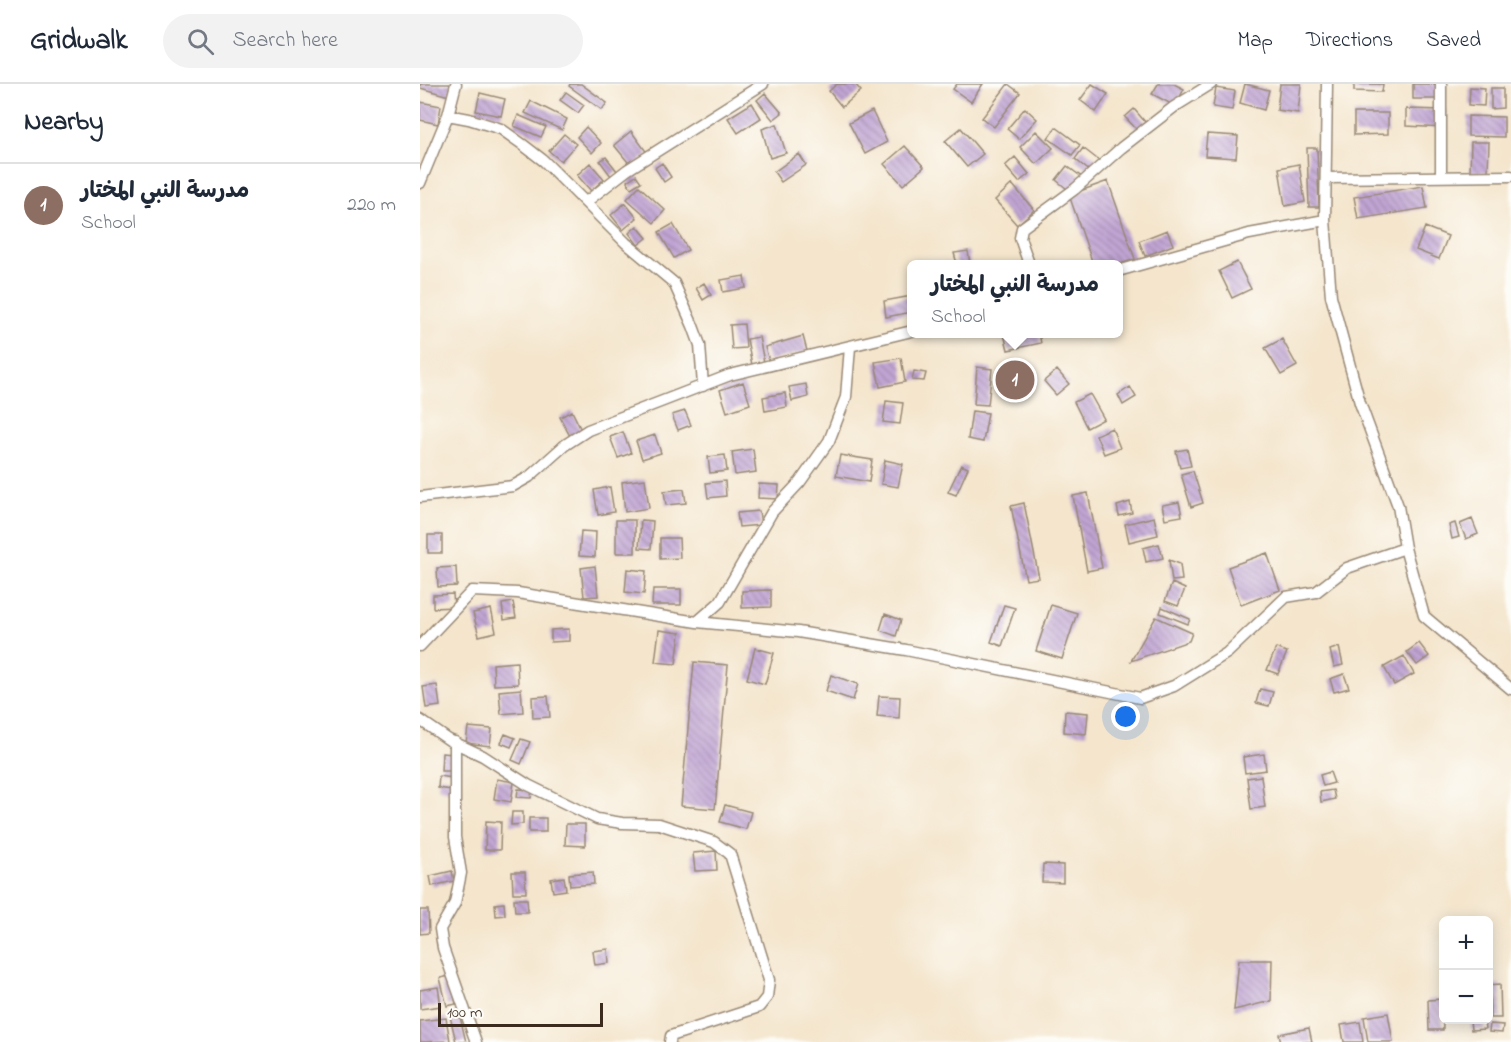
<!DOCTYPE html>
<html lang="en">
<head>
<meta charset="utf-8">
<style>
  :root { --surface:#fff; --page:#f2f2f3; --text:#1f2937; --muted:#747a83; --line:#e0e1e3; --accent:#2563eb }
  body { margin:0; font-family:"Indie Flower","Playpen Sans Arabic",sans-serif; background:var(--page); color:var(--text) }
  .controls { position:absolute; right:18px; bottom:18px; display:grid; overflow:hidden; border-radius:9px; box-shadow:0 3px 15px #0003 }
  .controls button { width:54px; height:54px; display:grid; place-items:center; padding:0; border:0; border-bottom:2px solid var(--line); background:var(--surface); color:var(--text); font:30px sans-serif }
  .scale { position:absolute; left:18px; bottom:15px; width:165px; box-sizing:border-box; padding-left:6px; border:3px solid #3b2a1e; border-top:0; font-size:16px; line-height:21px; white-space:nowrap; color:#3b2a1e; -webkit-text-stroke:4px #fdfcf7; paint-order:stroke }
  .you { position:absolute; left:706px; top:633px; width:21px; height:21px; margin:-15px; border:4px solid #fff; border-radius:50%; background:#1a73e8; box-shadow:0 0 0 9px #1a73e833 }
  .badge { display:grid; place-items:center; width:39px; height:39px; border-radius:50%; background:var(--accent); color:#fff; font-size:20px; font-weight:700 }
  .pin { position:absolute; translate:-50% -50%; border:3px solid #fff; box-shadow:0 2px 6px #0006 }
  .popup { position:absolute; left:487px; top:176px; width:216px; height:78px; box-sizing:border-box; display:grid; place-content:center; border-radius:9px; background:var(--surface); filter:drop-shadow(0 2px 4px #0005); font-size:20px; white-space:nowrap; color:var(--muted) }
  .popup b { font-size:22px; color:var(--text) }
  .popup::after { content:''; position:absolute; left:50%; top:100%; margin-left:-12px; border:12px solid transparent; border-top-color:var(--surface) }
  .list { margin:0; padding:0; list-style:none }
  h2 { display:flex; justify-content:space-between; align-items:center; height:78px; margin:0; padding:0 24px; font-size:26px }
  h2 small { font-size:20px; font-weight:400; color:var(--muted) }
  .list li { display:grid; grid-template-columns:39px 1fr auto; gap:18px; align-items:center; box-sizing:border-box; height:84px; padding:0 24px; border-top:2px solid var(--line) }
  .list b { display:block; font-size:22px; white-space:nowrap }
  .list p { margin:0; font-size:20px; white-space:nowrap; color:var(--muted) }
  .list em { font-size:20px; font-style:normal; color:var(--muted) }
  .icon { flex:none; width:33px; height:33px; fill:none; stroke:currentColor; stroke-width:2; stroke-linecap:round; stroke-linejoin:round }
  .map { position:relative; flex:none; width:1091px; height:958px; overflow:hidden }
  header { display:flex; align-items:center; gap:36px; box-sizing:border-box; height:84px; padding:0 30px; background:var(--surface); border-bottom:2px solid var(--line) }
  header strong { font-size:28px }
  nav { display:flex; gap:33px; margin-inline-start:auto; font-size:21px }
  .search { width:420px; height:54px; background:var(--page); display:flex; align-items:center; gap:15px; box-sizing:border-box; padding:0 21px; border-radius:33px; color:var(--muted); font-size:22px }
  main { display:flex }
  aside { flex:1; background:var(--surface) }
  .map>svg:first-child { display:block }
</style>
</head>
<body>
<header>
<strong>Gridwalk</strong>
<div class="search"><svg class="icon" aria-label="search" viewBox="0 0 24 24"><circle cx="10" cy="10" r="6"/><path d="M15 15l6 6"/></svg>Search here</div>
<nav><a>Map</a><a>Directions</a><a>Saved</a></nav>
</header>
<main>
<aside>
<h2>Nearby<small></small></h2>
<ul class="list">
<li><span class="badge" style="background:#8d6e63">1</span><div><b>مدرسة النبي المختار</b><p>School</p></div><em>220 m</em></li>
</ul>
</aside>
<div class="map">
<svg width="1091" height="958" viewBox="0 0 1091 958">
  <defs>
    <pattern id="building-back-hatch" width="6" height="6" patternUnits="userSpaceOnUse" patternTransform="scale(1.5)"><rect width="6" height="6" fill="#c1a5d4"/><path d="M-1 5l2 2M0 0l6 6M5-1l2 2" fill="none" stroke="#9e87ab"/></pattern>
  </defs>
  <rect width="100%" height="100%" fill="#fdfcf7"/>
  <filter id="ink" filterUnits="userSpaceOnUse"><feTurbulence type="fractalNoise" baseFrequency=".0167" numOctaves="2"/><feDisplacementMap in="SourceGraphic" scale="12" xChannelSelector="R" yChannelSelector="G"/><feConvolveMatrix kernelMatrix="1 2 1 2 8 2 1 2 1" color-interpolation-filters="sRGB"/></filter>
  <filter id="wash" filterUnits="userSpaceOnUse"><feTurbulence type="fractalNoise" baseFrequency=".008" numOctaves="4" result="noise"/><feDisplacementMap in="SourceGraphic" scale="24" xChannelSelector="R" yChannelSelector="G"/><feGaussianBlur stdDeviation="1.35" result="paint"/><feColorMatrix in="noise" values="0 0 0 0 0 0 0 0 0 0 0 0 0 0 0 0 0 1.4 0 .05"/><feComposite in="paint" operator="in"/></filter>
  <g filter="url(#wash)">
    <rect width="100%" height="100%" fill="#f4e5cc"/>
    <g id="blocks">
      <path fill="url(#building-back-hatch)" d="M 0,0 L 29,0 L 32,1 L 29,12 L 0,4 Z
        M 150,0 L 161,0 L 187,19 L 182,26 L 149,2 Z
        M 417,0 L 435,0 L 441,7 L 422,23 L 409,7 Z
        M 537,0 L 563,0 L 551,18 L 533,5 Z
        M 588,0 L 600,9 L 574,43 L 562,34 Z
        M 672,0 L 688,10 L 676,28 L 660,16 Z
        M 738,0 L 754,0 L 764,5 L 755,22 L 732,10 Z
        M 825,0 L 849,6 L 844,26 L 820,19 Z
        M 860,0 L 881,0 L 878,29 L 857,26 Z
        M 934,0 L 963,0 L 962,8 L 934,7 Z
        M 993,0 L 1020,0 L 1020,15 L 993,15 Z
        M 1050,3 L 1065,4 L 1064,22 L 1049,21 Z
        M 796,4 L 815,7 L 812,26 L 793,23 Z
        M 1071,4 L 1083,4 L 1083,24 L 1071,25 Z
        M 146,8 L 164,21 L 158,29 L 140,16 Z
        M 60,9 L 85,15 L 81,32 L 56,27 Z
        M 345,9 L 362,29 L 353,36 L 337,16 Z
        M 111,17 L 147,35 L 142,46 L 105,29 Z
        M 0,18 L 21,22 L 18,40 L 0,36 Z
        M 332,19 L 341,34 L 318,49 L 308,34 Z
        M 605,24 L 617,35 L 599,55 L 587,45 Z
        M 714,25 L 726,39 L 718,47 L 705,33 Z
        M 986,25 L 1026,26 L 1025,44 L 986,42 Z
        M 452,27 L 467,58 L 445,70 L 429,39 Z
        M 934,29 L 968,29 L 968,50 L 934,51 Z
        M 98,31 L 126,43 L 121,53 L 94,42 Z
        M 1048,32 L 1084,33 L 1084,53 L 1048,52 Z
        M 357,40 L 366,69 L 350,74 L 342,45 Z
        M 166,43 L 181,59 L 172,69 L 157,53 Z
        M 636,43 L 660,61 L 652,71 L 628,54 Z
        M 541,44 L 563,70 L 547,83 L 525,57 Z
        M 211,47 L 228,70 L 212,83 L 194,61 Z
        M 616,47 L 633,64 L 616,80 L 600,63 Z
        M 144,50 L 156,60 L 141,77 L 129,67 Z
        M 787,50 L 818,52 L 816,74 L 785,72 Z
        M 1051,58 L 1069,58 L 1068,88 L 1050,88 Z
        M 485,62 L 504,83 L 483,101 L 464,80 Z
        M 663,64 L 681,78 L 672,89 L 655,75 Z
        M 887,64 L 897,64 L 899,123 L 889,123 Z
        M 379,70 L 386,81 L 361,98 L 354,88 Z
        M 186,73 L 197,87 L 191,92 L 180,77 Z
        M 595,73 L 609,90 L 599,98 L 585,82 Z
        M 170,79 L 184,95 L 171,107 L 157,91 Z
        M 242,79 L 251,93 L 244,98 L 235,84 Z
        M 879,80 L 885,118 L 865,122 L 859,84 Z
        M 647,82 L 663,94 L 652,109 L 636,96 Z
        M 216,91 L 221,98 L 211,104 L 207,97 Z
        M 688,97 L 715,175 L 700,180 L 673,180 L 649,111 Z
        M 592,100 L 614,126 L 597,141 L 575,116 Z
        M 219,102 L 245,126 L 234,139 L 207,115 Z
        M 1003,102 L 1007,124 L 938,135 L 934,113 Z
        M 205,119 L 217,134 L 203,146 L 191,131 Z
        M 253,140 L 268,166 L 254,174 L 239,148 Z
        M 217,142 L 227,154 L 218,161 L 209,149 Z
        M 1005,143 L 1028,152 L 1019,175 L 996,166 Z
        M 747,146 L 753,161 L 725,172 L 719,157 Z
        M 548,167 L 550,180 L 537,180 L 534,169 Z
        M 817,178 L 831,205 L 812,214 L 799,187 Z
        M 324,192 L 326,204 L 303,208 L 301,196 Z
        M 284,199 L 291,211 L 283,216 L 276,204 Z
        M 492,212 L 492,228 L 466,233 L 464,217 Z
        M 324,240 L 326,264 L 312,265 L 310,241 Z
        M 584,250 L 619,250 L 621,259 L 588,266 Z
        M 383,252 L 387,267 L 349,277 L 345,263 Z
        M 339,253 L 344,278 L 332,281 L 327,255 Z
        M 862,255 L 877,282 L 861,291 L 845,264 Z
        M 481,274 L 485,298 L 460,303 L 455,278 Z
        M 557,283 L 572,285 L 568,321 L 554,320 Z
        M 637,286 L 649,300 L 636,311 L 624,297 Z
        M 494,287 L 506,289 L 504,297 L 492,296 Z
        M 323,298 L 330,320 L 307,328 L 300,306 Z
        M 386,300 L 388,313 L 372,317 L 369,303 Z
        M 710,303 L 716,313 L 703,321 L 698,311 Z
        M 365,309 L 367,323 L 345,327 L 343,313 Z
        M 670,310 L 684,335 L 667,344 L 654,318 Z
        M 466,317 L 483,319 L 480,340 L 463,338 Z
        M 152,327 L 162,348 L 151,354 L 140,333 Z
        M 265,327 L 271,341 L 258,346 L 252,331 Z
        M 552,327 L 568,329 L 563,358 L 548,355 Z
        M 692,344 L 700,364 L 684,370 L 676,351 Z
        M 203,348 L 211,369 L 198,374 L 190,353 Z
        M 235,351 L 241,369 L 222,375 L 216,357 Z
        M 333,365 L 336,388 L 315,391 L 312,368 Z
        M 767,365 L 771,382 L 760,384 L 756,367 Z
        M 305,371 L 307,387 L 290,389 L 288,373 Z
        M 420,371 L 452,376 L 449,398 L 416,392 Z
        M 465,376 L 483,380 L 478,403 L 461,400 Z
        M 541,381 L 548,384 L 536,411 L 528,408 Z
        M 773,387 L 783,419 L 771,423 L 761,390 Z
        M 225,395 L 229,424 L 205,428 L 202,398 Z
        M 305,397 L 306,412 L 288,414 L 286,399 Z
        M 339,400 L 359,401 L 358,415 L 338,414 Z
        M 190,403 L 194,428 L 178,431 L 174,406 Z
        M 264,405 L 266,419 L 246,421 L 244,407 Z
        M 668,409 L 682,484 L 667,487 L 653,412 Z
        M 710,418 L 712,429 L 699,432 L 697,422 Z
        M 759,418 L 762,432 L 745,435 L 742,421 Z
        M 604,419 L 619,494 L 606,496 L 591,422 Z
        M 339,427 L 341,441 L 319,443 L 317,429 Z
        M 734,433 L 738,451 L 709,458 L 705,440 Z
        M 1052,435 L 1058,450 L 1046,455 L 1040,440 Z
        M 196,436 L 215,436 L 215,469 L 196,469 Z
        M 221,436 L 233,437 L 231,465 L 219,464 Z
        M 1035,439 L 1039,453 L 1032,455 L 1029,441 Z
        M 161,447 L 176,448 L 175,473 L 159,472 Z
        M 8,451 L 22,451 L 22,469 L 8,469 Z
        M 240,454 L 259,454 L 260,474 L 240,475 Z
        M 739,460 L 743,474 L 726,478 L 723,464 Z
        M 847,469 L 860,506 L 821,521 L 808,483 Z
        M 749,476 L 760,480 L 762,496 L 752,497 Z
        M 175,482 L 178,512 L 164,513 L 161,484 Z
        M 36,483 L 37,502 L 18,503 L 17,484 Z
        M 207,485 L 226,487 L 224,510 L 205,508 Z
        M 752,499 L 765,505 L 758,522 L 745,517 Z
        M 233,505 L 261,505 L 261,521 L 232,521 Z
        M 351,506 L 351,523 L 322,524 L 322,507 Z
        M 33,510 L 34,523 L 13,524 L 13,511 Z
        M 93,518 L 96,534 L 84,536 L 82,520 Z
        M 584,521 L 595,524 L 582,562 L 571,558 Z
        M 631,521 L 657,529 L 642,575 L 616,567 Z
        M 742,523 L 770,535 L 768,540 L 740,529 Z
        M 71,525 L 76,548 L 59,552 L 53,529 Z
        M 465,530 L 481,536 L 476,552 L 460,546 Z
        M 736,533 L 772,549 L 769,557 L 711,577 Z
        M 149,545 L 149,557 L 131,558 L 131,546 Z
        M 239,546 L 260,549 L 256,580 L 235,578 Z
        M 999,559 L 1009,572 L 997,581 L 987,568 Z
        M 919,563 L 923,581 L 914,583 L 910,566 Z
        M 335,564 L 354,569 L 345,600 L 327,595 Z
        M 856,564 L 867,568 L 858,590 L 847,586 Z
        M 984,572 L 994,590 L 974,601 L 964,583 Z
        M 97,578 L 98,600 L 74,601 L 73,580 Z
        M 274,578 L 308,581 L 295,725 L 261,722 Z
        M 924,590 L 929,604 L 914,608 L 910,595 Z
        M 411,591 L 438,600 L 433,616 L 406,607 Z
        M 17,601 L 20,622 L 6,624 L 3,603 Z
        M 101,605 L 103,628 L 81,630 L 79,607 Z
        M 840,605 L 853,608 L 849,622 L 836,619 Z
        M 128,612 L 130,633 L 113,634 L 112,613 Z
        M 459,612 L 480,613 L 479,634 L 457,632 Z
        M 645,627 L 668,629 L 666,650 L 644,648 Z
        M 48,643 L 72,645 L 70,662 L 46,659 Z
        M 85,650 L 95,654 L 91,663 L 81,659 Z
        M 101,655 L 110,658 L 101,680 L 92,676 Z
        M 22,669 L 33,670 L 32,687 L 21,687 Z
        M 844,670 L 846,686 L 825,689 L 823,673 Z
        M 910,688 L 914,699 L 903,702 L 900,691 Z
        M 19,692 L 32,694 L 31,706 L 18,704 Z
        M 841,692 L 845,723 L 831,725 L 827,694 Z
        M 77,695 L 94,698 L 91,718 L 74,715 Z
        M 98,705 L 112,706 L 111,714 L 97,713 Z
        M 913,706 L 915,715 L 901,718 L 900,708 Z
        M 305,721 L 331,728 L 326,745 L 300,738 Z
        M 92,728 L 103,728 L 103,740 L 91,741 Z
        M 109,734 L 126,734 L 126,748 L 109,748 Z
        M 66,737 L 81,738 L 80,766 L 65,766 Z
        M 146,740 L 165,740 L 165,762 L 145,761 Z
        M 296,767 L 297,786 L 275,787 L 273,769 Z
        M 623,780 L 643,781 L 643,799 L 622,798 Z
        M 32,787 L 34,797 L 12,802 L 10,792 Z
        M 92,788 L 105,788 L 106,809 L 93,809 Z
        M 173,788 L 174,800 L 150,802 L 149,790 Z
        M 144,793 L 146,806 L 133,808 L 131,795 Z
        M 94,815 L 107,815 L 108,828 L 95,828 Z
        M 84,819 L 85,831 L 76,832 L 75,820 Z
        M 0,826 L 8,826 L 9,849 L 0,850 Z
        M 188,865 L 189,879 L 175,881 L 173,867 Z
        M 819,876 L 852,876 L 851,917 L 814,926 Z
        M 30,892 L 36,920 L 27,922 L 20,894 Z
        M 1080,900 L 1081,934 L 1070,934 L 1069,901 Z
        M 18,903 L 21,922 L 0,925 L 0,906 Z
        M 1022,915 L 1023,946 L 1009,946 L 1008,916 Z
        M 39,929 L 46,958 L 36,958 L 30,932 Z
        M 968,929 L 973,958 L 948,958 L 944,933 Z
        M 26,934 L 30,957 L 0,958 L 0,937 Z
        M 1050,936 L 1064,936 L 1065,945 L 1051,946 Z
        M 940,938 L 943,958 L 924,958 L 921,941 Z
        M 1070,940 L 1083,941 L 1082,949 L 1069,948 Z
        M 889,944 L 892,958 L 861,958 L 859,950 Z"/>
    </g>
  </g>
  <g filter="url(#ink)">
    <use href="#blocks" fill-opacity="0" stroke="#988875" stroke-width="1.5"/>
    <g fill="none" stroke-linecap="round" stroke-linejoin="round">
      <defs>
        <path id="minor" d="M 907,0 L 905,136 L 911,212 L 940,319 L 978,422 L 985,464 L 1004,532 L 1091,605
          M 28,31 L 49,35 L 81,45 L 102,60 L 124,77 L 206,159 L 254,199 L 273,242 L 280,261 L 283,302
          M 1021,92 L 1021,0
          M 907,94 L 1091,92
          M 0,99 L 28,31 L 36,0
          M 166,118 L 207,86 L 343,0
          M 609,180 L 600,154 L 602,144 L 655,105 L 701,64 L 754,23 L 791,0
          M 698,187 L 829,150 L 905,136
          M 0,413 L 93,402 L 109,393 L 145,361 L 168,346 L 310,291 L 492,247
          M 277,538 L 378,548 L 486,566 L 720,614 L 754,602 L 807,569 L 866,513 L 896,508 L 927,484 L 985,464
          M 0,562 L 52,507 L 98,509 L 277,538 L 300,518 L 352,428 L 380,398 L 409,357 L 426,313 L 430,263
          M 0,636 L 29,656 L 63,672 L 108,701 L 177,735 L 202,739 L 239,740 L 294,758 L 310,770 L 349,896 L 347,913 L 339,923 L 251,952 L 250,958
          M 35,658 L 35,753 L 41,789 L 35,819 L 20,845 L 23,864 L 56,958"/>
      </defs>
      <use href="#minor" stroke="#988875" stroke-width="13"/>
      <use href="#minor" stroke="#fff" stroke-width="10"/>
    </g>
  </g>
</svg>
<div class="controls">
<button>+</button>
<button>−</button>
</div>
<div class="scale">100 m</div>
<div class="you"></div>
<div class="pin badge" style="left:595px;top:296px;background:#8d6e63">1</div>
<div class="popup"><b>مدرسة النبي المختار</b>School</div>
</div>
</main>
</body>
</html>
